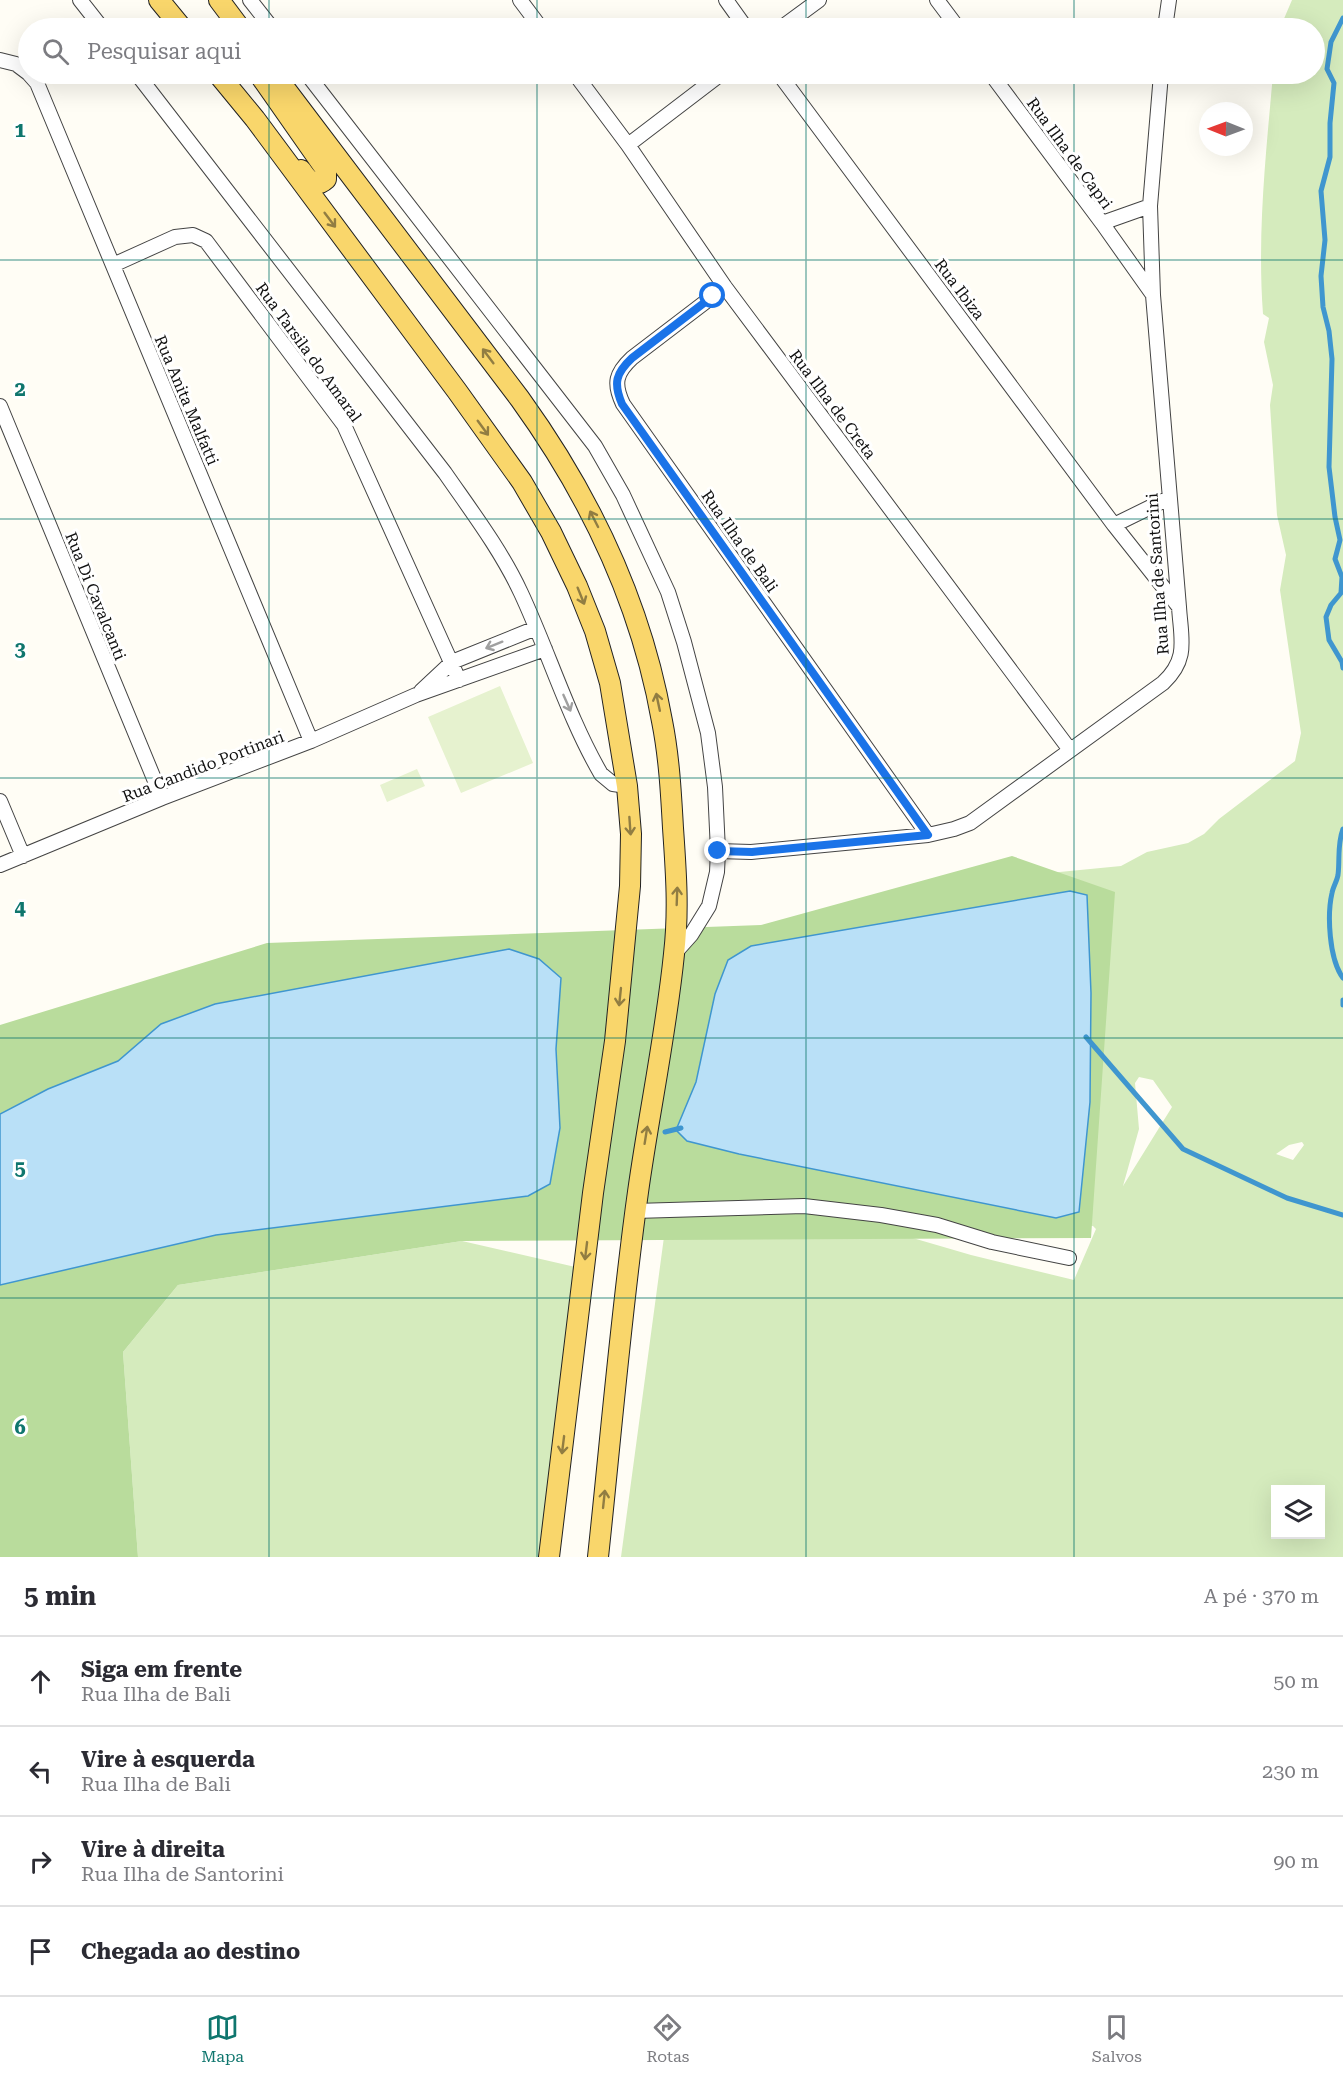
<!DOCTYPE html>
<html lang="pt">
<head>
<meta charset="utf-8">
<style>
  :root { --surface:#fff; --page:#f7f7f7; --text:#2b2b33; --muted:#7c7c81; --line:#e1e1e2; --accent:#0f766e }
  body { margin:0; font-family:"Roboto Serif",serif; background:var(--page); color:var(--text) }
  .controls { position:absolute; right:18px; bottom:18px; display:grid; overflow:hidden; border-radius:0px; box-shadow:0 6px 24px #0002 }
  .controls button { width:54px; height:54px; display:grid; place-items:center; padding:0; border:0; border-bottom:2px solid var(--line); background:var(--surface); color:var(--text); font:30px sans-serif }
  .compass { position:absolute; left:1199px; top:102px; width:54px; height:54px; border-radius:50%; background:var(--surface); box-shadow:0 6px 24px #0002; rotate:271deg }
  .stop { position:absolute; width:18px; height:18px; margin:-14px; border:4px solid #1a73e8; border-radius:50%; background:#fff }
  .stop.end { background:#1a73e8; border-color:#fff; box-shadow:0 2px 6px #0008 }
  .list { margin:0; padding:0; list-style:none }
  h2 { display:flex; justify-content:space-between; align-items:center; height:78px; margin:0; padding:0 24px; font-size:26px }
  h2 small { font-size:20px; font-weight:400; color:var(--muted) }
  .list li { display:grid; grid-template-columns:39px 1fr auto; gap:18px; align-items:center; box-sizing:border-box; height:90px; padding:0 24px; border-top:2px solid var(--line) }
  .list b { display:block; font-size:22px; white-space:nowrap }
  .list p { margin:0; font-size:20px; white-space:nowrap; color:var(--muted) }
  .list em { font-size:20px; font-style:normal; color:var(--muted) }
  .icon { flex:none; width:33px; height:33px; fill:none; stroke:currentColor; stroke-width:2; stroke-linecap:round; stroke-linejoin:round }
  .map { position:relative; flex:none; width:1343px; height:1557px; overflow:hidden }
  .search { position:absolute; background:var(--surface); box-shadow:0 6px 24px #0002; left:18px; right:18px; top:18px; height:66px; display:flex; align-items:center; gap:15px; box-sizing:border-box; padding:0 21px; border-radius:33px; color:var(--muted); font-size:22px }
  .sheet { height:438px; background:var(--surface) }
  nav { display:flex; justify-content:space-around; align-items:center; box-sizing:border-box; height:84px; border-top:2px solid var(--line); background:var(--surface); font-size:16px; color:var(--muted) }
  nav a { display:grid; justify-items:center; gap:3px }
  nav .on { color:var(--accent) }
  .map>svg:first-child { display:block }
</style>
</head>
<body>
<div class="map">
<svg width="1343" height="1557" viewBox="0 0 1343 1557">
  <rect width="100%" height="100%" fill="#fffdf5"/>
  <path fill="#d5ebbd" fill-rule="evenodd" d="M 1292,0 L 1343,0 L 1343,1557 L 621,1557 L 666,1222 L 875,1227 L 971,1255 L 1074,1280 L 1096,1229 L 1093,1226 L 1061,1224 L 1039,874 L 1121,866 L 1147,852 L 1188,843 L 1204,834 L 1219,819 L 1295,761 L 1301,733 L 1280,590 L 1286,555 L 1277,515 L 1270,405 L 1273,385 L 1264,342 L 1269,318 L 1263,314 C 1257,234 1266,153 1273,74 L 1314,74 L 1314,28 L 1280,28 ZM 1139,1077 L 1153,1080 L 1172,1107 L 1123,1186 L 1139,1129 L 1135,1083 ZM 1302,1142 L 1304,1145 L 1293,1160 L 1276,1154 L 1289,1145 ZM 1276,1490 L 1320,1490 L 1320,1534 L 1276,1534 Z
    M 462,1241 L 584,1269 L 550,1557 L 138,1557 L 123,1352 L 178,1285 Z"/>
  <path fill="#b9dc9c" d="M 1012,856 L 1115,892 L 1091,1238 L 462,1241 L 178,1285 L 123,1352 L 138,1557 L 0,1557 L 0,1025 L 267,943 L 761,925 Z"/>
  <path fill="#e6f2cf" d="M 500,686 L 533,763 L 461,793 L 428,717 Z
    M 417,769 L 425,786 L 387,802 L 380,785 Z"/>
  <path fill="#b9e0f7" stroke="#3f96cf" stroke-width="1.5" d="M 1070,891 L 1087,895 L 1091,993 L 1090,1102 L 1079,1212 L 1056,1218 L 739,1154 L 687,1141 L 676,1130 L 696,1082 L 715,994 L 728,960 L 751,946 Z
    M 509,949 L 539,959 L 561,978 L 556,1049 L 560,1128 L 550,1184 L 528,1196 L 216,1235 L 0,1285 L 0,1114 L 48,1089 L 118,1061 L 161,1024 L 215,1004 Z"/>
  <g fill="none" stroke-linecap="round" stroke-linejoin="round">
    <path stroke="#3f96cf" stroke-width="5" d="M 1343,18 L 1331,42 L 1327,69 L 1334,83 L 1330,123 L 1330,157 L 1321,191 L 1325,240 L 1321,276 L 1323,307 L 1329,331 L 1332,359 L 1329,467 L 1335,517 L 1340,540 L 1335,559 L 1342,577 L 1341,593 L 1331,605 L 1326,617 L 1329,640 L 1342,662 L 1343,668
      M 1343,829 C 1337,845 1340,859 1338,875 C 1337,881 1333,887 1332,893 C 1327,915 1329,959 1343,978
      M 1343,1000 L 1343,1005
      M 1086,1037 L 1183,1149 L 1287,1198 L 1343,1215
      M 665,1132 L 681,1128"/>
    <defs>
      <path id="street" d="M 80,0 L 102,28
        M 250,0 L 272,28
        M 520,0 L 541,28
        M 726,0 L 746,28
        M 937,0 L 958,28
        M 781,28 L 819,0
        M 1165,28 L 1169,0
        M 0,60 L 16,64 L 28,73
        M 29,74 L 37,83 L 311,741
        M 137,74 L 445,473 C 472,512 501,550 521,593 C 549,653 568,717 601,774 L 613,784 L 627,786
        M 307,74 L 595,446 L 623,495 L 668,592 L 684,642 L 708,733 L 715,787 L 718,851 L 717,872 L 709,906 L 691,935 L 674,954
        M 575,74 L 628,145 L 725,287 L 1070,750
        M 779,74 L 1114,525
        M 991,74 L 1102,223
        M 628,145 L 721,74
        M 1150,206 L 1102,223 L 1153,295
        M 113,265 L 175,237 L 193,235 L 206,241 L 344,425 L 459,680
        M 725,287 L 632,358 C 616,373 613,383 623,404 L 928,835
        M 0,406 L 162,798
        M 1169,498 L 1114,525 L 1179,607
        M 421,691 L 452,662 L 536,628
        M 0,801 L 23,856
        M 718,851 L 751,852 L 876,840 L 928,835 L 954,829 L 970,823 L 1163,683 C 1189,659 1181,639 1179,607 L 1153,295 L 1150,206 L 1161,74
        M 0,865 L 162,798 L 311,741 L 416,695 L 545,649
        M 635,1211 L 804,1206 L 881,1215 L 937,1225 L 992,1242 L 1069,1258"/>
      <path id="primary" d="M 159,0 L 182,28
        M 219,0 L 240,28
        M 218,74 L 255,119 L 457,391 L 522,482 L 551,532 L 577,586 L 595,631 L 610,683 L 627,786 L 631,834 L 630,886 L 615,1041 L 593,1193 L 549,1557
        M 259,74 L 322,164 L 326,170 L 326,179 C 315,189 307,179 301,170
        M 274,74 L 520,399 C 590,496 641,603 662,721 C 669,756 671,792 673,828 C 676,871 679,911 674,954 C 666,1034 649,1113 638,1192 C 621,1313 611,1436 598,1557"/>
    </defs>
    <use href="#street" stroke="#444" stroke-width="16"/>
    <use href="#primary" stroke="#222" stroke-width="22"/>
    <use href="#street" stroke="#fff" stroke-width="14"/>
    <use href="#primary" stroke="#f9d66b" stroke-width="20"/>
  </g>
  <defs><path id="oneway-shaft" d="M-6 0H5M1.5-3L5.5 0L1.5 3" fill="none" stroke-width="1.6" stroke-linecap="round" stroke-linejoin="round" transform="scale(1.5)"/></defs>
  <g stroke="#917d42">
    <use href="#oneway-shaft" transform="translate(330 220) rotate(53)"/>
    <use href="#oneway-shaft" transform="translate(488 356) rotate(-127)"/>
    <use href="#oneway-shaft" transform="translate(483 428) rotate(54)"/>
    <use href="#oneway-shaft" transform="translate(594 519) rotate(-117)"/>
    <use href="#oneway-shaft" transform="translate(581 596) rotate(68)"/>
    <use href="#oneway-shaft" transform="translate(658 702) rotate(-102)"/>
    <use href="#oneway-shaft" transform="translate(630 826) rotate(86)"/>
    <use href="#oneway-shaft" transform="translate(677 896) rotate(-88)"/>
    <use href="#oneway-shaft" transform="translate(620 997) rotate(96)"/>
    <use href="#oneway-shaft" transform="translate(646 1135) rotate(-81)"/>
    <use href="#oneway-shaft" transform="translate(586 1251) rotate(97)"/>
    <use href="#oneway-shaft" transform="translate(563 1445) rotate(97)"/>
    <use href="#oneway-shaft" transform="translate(604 1499) rotate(-84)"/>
  </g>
  <g stroke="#a0a0a0">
    <use href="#oneway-shaft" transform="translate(494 645) rotate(158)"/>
    <use href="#oneway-shaft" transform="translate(567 703) rotate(66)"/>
  </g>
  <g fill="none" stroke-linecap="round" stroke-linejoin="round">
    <path stroke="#1a73e8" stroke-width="8" d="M 713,296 L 632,358 C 616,373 613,383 622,404 L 928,835 L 752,852 L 718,851"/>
  </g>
  <path fill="none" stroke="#0f766e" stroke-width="1.5" stroke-opacity="0.55" d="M 269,0 L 269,28M 537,0 L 537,28M 806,0 L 806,28M 1074,0 L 1074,28M 269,74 L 269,1557M 537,74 L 537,1557M 806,74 L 806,1557M 1074,74 L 1074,1557M 0,260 L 1343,260M 0,519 L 1343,519M 0,778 L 1343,778M 0,1038 L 1343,1038M 0,1298 L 1343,1298"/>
  <g text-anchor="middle" stroke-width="6" stroke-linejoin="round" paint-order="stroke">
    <g font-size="16" fill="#111" stroke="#fff">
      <text transform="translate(1070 153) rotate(54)" y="6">Rua Ilha de Capri</text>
      <text transform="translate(960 289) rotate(53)" y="6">Rua Ibiza</text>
      <text transform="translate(309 352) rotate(54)" y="6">Rua Tarsila do Amaral</text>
      <text transform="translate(187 400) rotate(67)" y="6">Rua Anita Malfatti</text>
      <text transform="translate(833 404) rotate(53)" y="6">Rua Ilha de Creta</text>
      <text transform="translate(740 541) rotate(55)" y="6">Rua Ilha de Bali</text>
      <text transform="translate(1157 574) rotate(-94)" y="6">Rua Ilha de Santorini</text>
      <text transform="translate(96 596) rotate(68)" y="6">Rua Di Cavalcanti</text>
      <text transform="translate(203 766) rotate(-21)" y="6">Rua Candido Portinari</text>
    </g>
  </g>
  <g font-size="20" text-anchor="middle" font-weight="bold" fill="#0f766e" stroke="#fff" stroke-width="6" stroke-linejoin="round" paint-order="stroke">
    <text x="20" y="137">1</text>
    <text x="20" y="396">2</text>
    <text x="20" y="656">3</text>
    <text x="20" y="915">4</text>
    <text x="20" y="1175">5</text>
    <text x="20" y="1434">6</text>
  </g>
</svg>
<div class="controls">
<button><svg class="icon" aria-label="layers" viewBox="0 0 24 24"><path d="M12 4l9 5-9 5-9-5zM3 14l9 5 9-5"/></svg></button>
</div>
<svg class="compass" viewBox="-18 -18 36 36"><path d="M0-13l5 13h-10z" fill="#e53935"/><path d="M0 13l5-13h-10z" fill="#7c7c81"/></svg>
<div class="stop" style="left:713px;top:296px"></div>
<div class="stop end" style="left:718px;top:851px"></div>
<div class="search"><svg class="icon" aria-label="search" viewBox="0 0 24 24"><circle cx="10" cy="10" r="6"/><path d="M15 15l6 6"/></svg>Pesquisar aqui</div>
</div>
<section class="sheet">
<h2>5 min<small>A pé · 370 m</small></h2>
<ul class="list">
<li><svg class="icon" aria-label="ahead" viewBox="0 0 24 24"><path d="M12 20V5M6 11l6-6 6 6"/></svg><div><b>Siga em frente</b><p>Rua Ilha de Bali</p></div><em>50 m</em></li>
<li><svg class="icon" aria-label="left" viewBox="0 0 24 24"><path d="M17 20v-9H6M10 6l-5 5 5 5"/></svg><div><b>Vire à esquerda</b><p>Rua Ilha de Bali</p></div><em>230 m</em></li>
<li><svg class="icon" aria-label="right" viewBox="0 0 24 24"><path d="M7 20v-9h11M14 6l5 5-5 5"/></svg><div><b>Vire à direita</b><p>Rua Ilha de Santorini</p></div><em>90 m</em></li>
<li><svg class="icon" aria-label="arrive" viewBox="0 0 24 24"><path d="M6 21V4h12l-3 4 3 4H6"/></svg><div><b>Chegada ao destino</b></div></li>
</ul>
</section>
<nav>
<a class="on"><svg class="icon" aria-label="map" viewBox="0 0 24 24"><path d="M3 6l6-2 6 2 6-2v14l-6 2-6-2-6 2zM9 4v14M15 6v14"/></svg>Mapa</a>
<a><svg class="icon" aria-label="directions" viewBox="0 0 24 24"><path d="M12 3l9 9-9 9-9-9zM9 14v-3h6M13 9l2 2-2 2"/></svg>Rotas</a>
<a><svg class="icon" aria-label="saved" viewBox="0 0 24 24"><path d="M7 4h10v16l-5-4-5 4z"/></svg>Salvos</a>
</nav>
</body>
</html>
